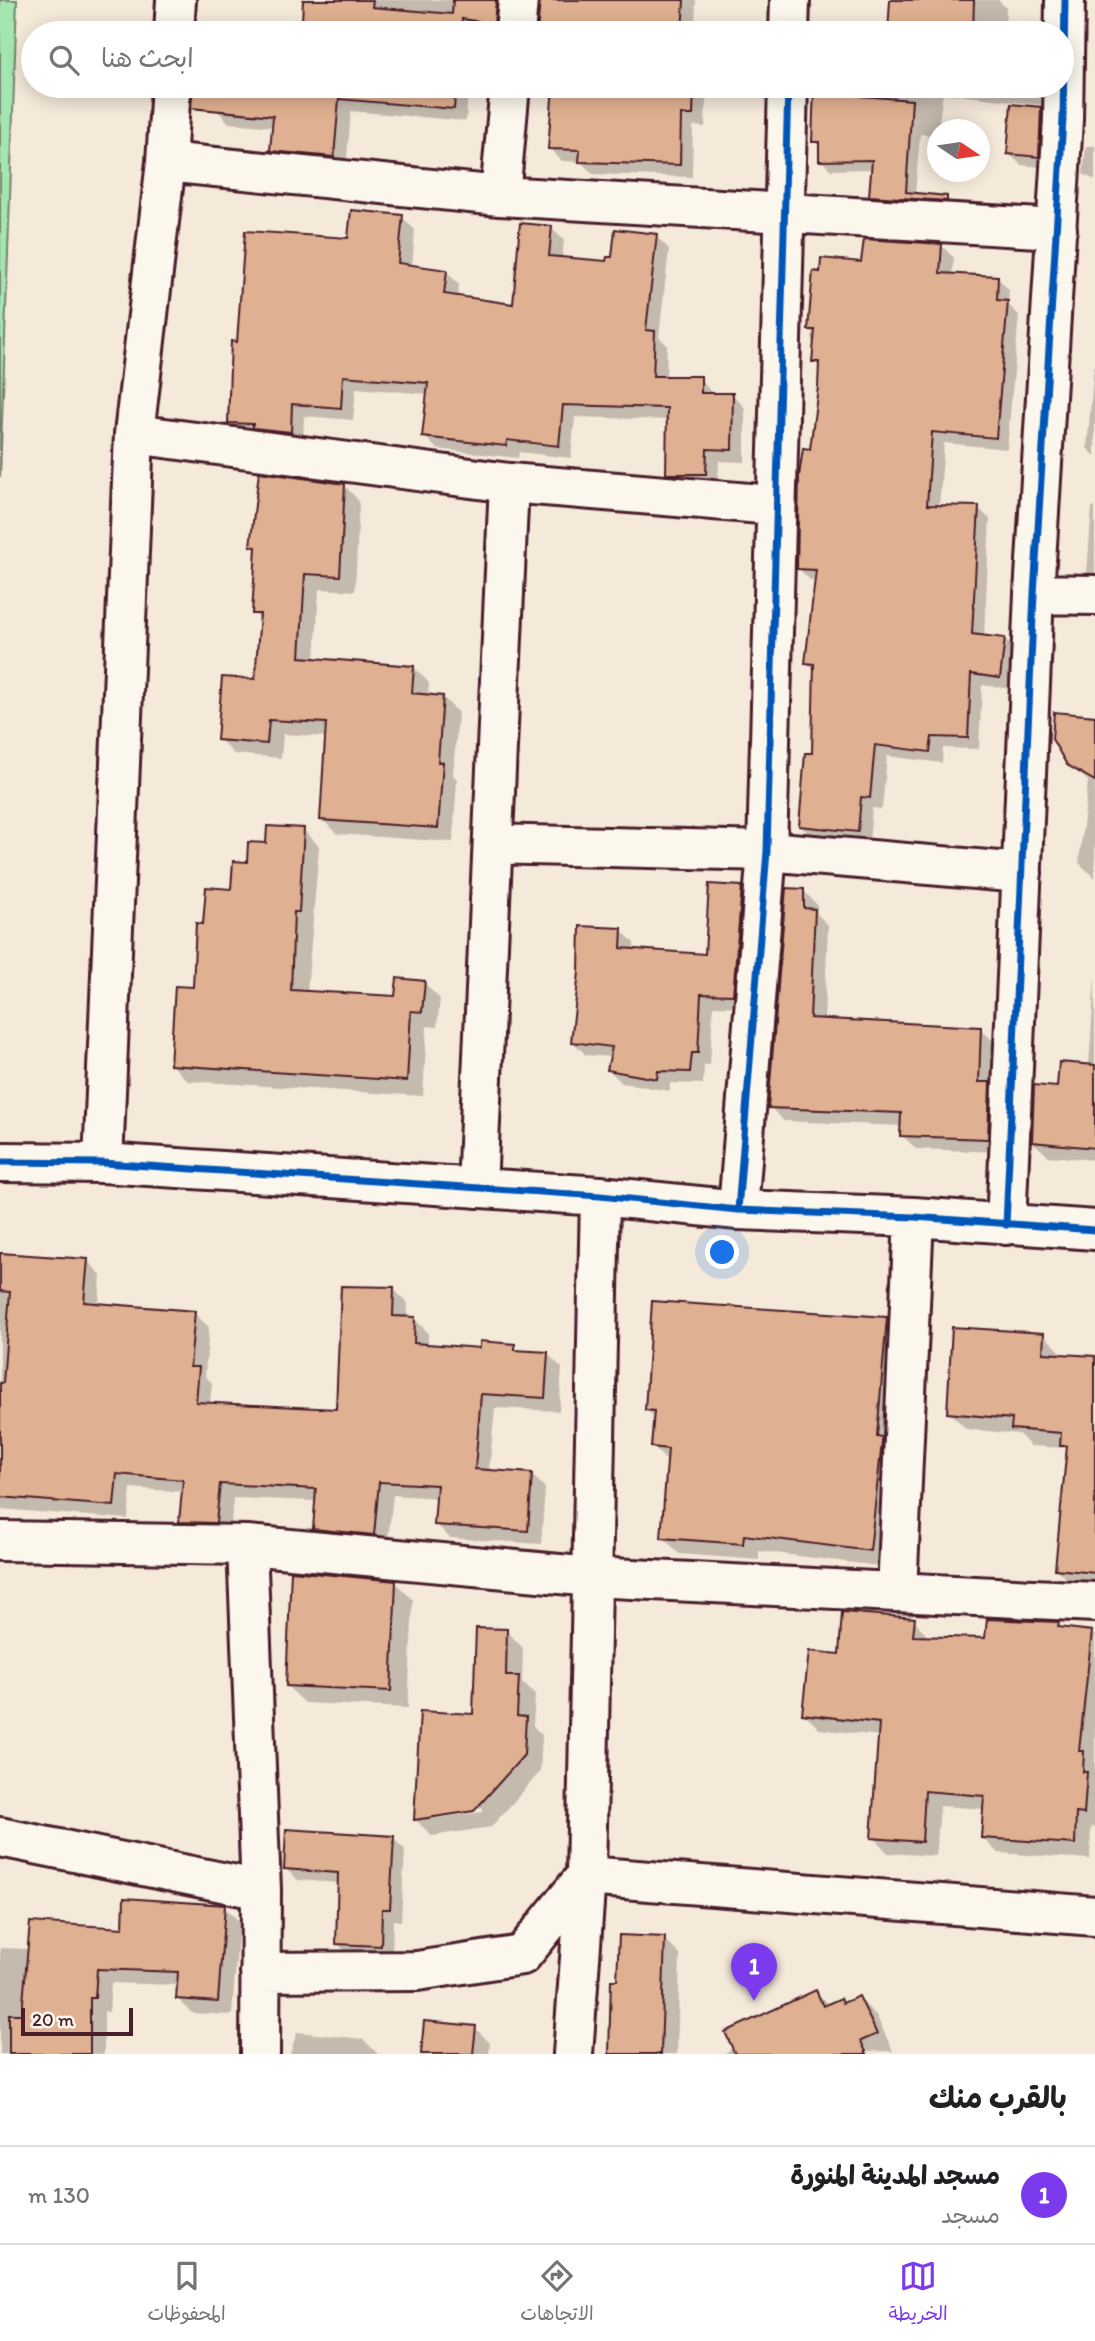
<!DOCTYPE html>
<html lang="ar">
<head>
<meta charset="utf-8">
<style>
  :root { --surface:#fff; --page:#f6f6f6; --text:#202124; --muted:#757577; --line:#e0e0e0; --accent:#7c3aed }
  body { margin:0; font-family:Itim,"Playpen Sans Arabic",sans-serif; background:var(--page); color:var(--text); direction:rtl }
  .compass { position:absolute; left:927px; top:119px; width:63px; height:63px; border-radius:50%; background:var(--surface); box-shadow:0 4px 18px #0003; rotate:103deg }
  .scale { position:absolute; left:21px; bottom:18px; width:112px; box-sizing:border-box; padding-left:7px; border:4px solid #4a1f2b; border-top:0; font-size:19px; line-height:24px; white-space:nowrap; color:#4a1f2b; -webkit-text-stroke:5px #fbf7ec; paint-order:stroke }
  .you { position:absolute; left:723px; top:1253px; width:24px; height:24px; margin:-18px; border:5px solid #fff; border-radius:50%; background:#1a73e8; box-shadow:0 0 0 10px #1a73e833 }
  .badge { display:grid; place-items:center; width:46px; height:46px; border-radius:50%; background:var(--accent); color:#fff; font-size:23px; font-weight:700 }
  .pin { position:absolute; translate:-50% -58px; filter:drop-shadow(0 2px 4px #0008) }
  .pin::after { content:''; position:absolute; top:37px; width:24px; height:21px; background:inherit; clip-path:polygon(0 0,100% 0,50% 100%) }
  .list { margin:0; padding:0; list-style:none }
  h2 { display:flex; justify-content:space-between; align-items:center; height:91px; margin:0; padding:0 28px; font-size:30px }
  h2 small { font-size:23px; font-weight:400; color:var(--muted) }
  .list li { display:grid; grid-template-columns:46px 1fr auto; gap:21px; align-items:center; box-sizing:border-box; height:98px; padding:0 28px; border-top:2px solid var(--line) }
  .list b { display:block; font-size:26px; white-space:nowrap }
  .list p { margin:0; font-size:23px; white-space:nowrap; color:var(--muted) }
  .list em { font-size:23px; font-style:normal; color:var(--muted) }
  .icon { flex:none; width:38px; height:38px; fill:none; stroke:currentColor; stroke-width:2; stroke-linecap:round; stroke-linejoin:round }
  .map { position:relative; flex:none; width:1095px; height:2054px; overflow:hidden; direction:ltr }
  .search { position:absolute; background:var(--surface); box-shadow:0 4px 18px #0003; left:21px; right:21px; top:21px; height:77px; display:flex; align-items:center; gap:18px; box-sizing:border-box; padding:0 24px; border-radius:38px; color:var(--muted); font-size:26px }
  .sheet { height:189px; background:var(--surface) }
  nav { display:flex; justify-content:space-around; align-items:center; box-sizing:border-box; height:98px; border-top:2px solid var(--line); background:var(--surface); font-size:19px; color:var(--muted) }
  nav a { display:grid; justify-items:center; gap:4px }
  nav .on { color:var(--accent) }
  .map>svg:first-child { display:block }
</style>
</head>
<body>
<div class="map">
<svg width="1095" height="2054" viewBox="0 0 1095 2054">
  <rect width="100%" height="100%" fill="#f5e9da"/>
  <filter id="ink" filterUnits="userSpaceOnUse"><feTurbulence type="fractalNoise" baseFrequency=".0143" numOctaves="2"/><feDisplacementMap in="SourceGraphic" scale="14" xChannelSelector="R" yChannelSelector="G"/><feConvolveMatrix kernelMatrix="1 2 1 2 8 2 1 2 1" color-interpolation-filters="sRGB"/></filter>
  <g filter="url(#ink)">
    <path fill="#a3e6b0" stroke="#76826e" stroke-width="2" d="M 0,0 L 17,0 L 0,477 Z"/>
    <path fill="#0003" fill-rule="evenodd" d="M 305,0 L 513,0 L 508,33 L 293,33 L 294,24 L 304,24 Z
      M 540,0 L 696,0 L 695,33 L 538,33 Z
      M 891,0 L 998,0 L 1006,8 L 1005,33 L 890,33 Z
      M 219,86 L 492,86 L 492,89 L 468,87 L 466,121 L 351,111 L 346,169 L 285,163 L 272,150 L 274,127 L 229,123 L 217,110 Z
      M 555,86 L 694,87 L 706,100 L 705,127 L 693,126 L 692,177 L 593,174 L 581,162 L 562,161 L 550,149 Z
      M 868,86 L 1045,86 L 1042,105 L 943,93 L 937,136 L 920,134 L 915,195 L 946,198 L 956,208 L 881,205 L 871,195 L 873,169 L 831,170 L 821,160 L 821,148 L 814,141 L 816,88 L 868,89 Z
      M 1041,109 L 1052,121 L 1050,168 L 1021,165 L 1009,154 Z
      M 1086,146 L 1095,146 L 1095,180 L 1083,174 Z
      M 402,217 L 415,230 L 412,267 L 447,272 L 459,285 L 458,297 L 515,306 L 551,228 L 564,240 L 562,259 L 608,263 L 656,236 L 669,249 L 659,337 L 667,345 L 666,377 L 700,378 L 713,395 L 733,395 L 745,408 L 745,462 L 719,461 L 718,486 L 680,486 L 667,473 L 668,420 L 575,417 L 571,458 L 519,452 L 518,458 L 437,449 L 424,436 L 428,394 L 356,388 L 353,420 L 304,416 L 303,444 L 242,435 L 229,422 L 238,343 L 349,240 Z
      M 942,246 L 954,258 L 952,276 L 998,278 L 1009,290 L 1008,305 L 1019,315 L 1007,449 L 944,443 L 939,507 L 978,508 L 990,519 L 984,637 L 1004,639 L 1016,651 L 1011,689 L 982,685 L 979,749 L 943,748 L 942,763 L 887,756 L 882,809 L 872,808 L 869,843 L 813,838 L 801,826 L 814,755 L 815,671 L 807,663 L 817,580 L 810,580 L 798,568 L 820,368 L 813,361 L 816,336 L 809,329 L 862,264 Z
      M 1094,366 L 1095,366 L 1095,456 L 1087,448 Z
      M 344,485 L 359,501 L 355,591 L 319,589 L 315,660 L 414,667 L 429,683 L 428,696 L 443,697 L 458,713 L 453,775 L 457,779 L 453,842 L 337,834 L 322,819 L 327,737 L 283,734 L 281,758 L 234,754 L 219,739 L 257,681 L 261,620 L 254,613 L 258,552 L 252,546 Z
      M 1092,507 L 1095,507 L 1095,581 L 1087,572 Z
      M 1095,717 L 1095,878 L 1079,863 L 1088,781 L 1068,764 Z
      M 303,830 L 319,846 L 307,992 L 396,997 L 424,983 L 440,999 L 437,1027 L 427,1026 L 423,1096 L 188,1081 L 172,1065 L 195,989 L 204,925 L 233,891 L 248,864 L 267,845 Z
      M 741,887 L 754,900 L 746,1007 L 713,1006 L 710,1065 L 704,1065 L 703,1084 L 670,1083 L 670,1091 L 622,1083 L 609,1070 L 612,1057 L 586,1055 L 573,1042 L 621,930 L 634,943 L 634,950 L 707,956 Z
      M 804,891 L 817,905 L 817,914 L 828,925 L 824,1021 L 980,1028 L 994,1042 L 992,1087 L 1004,1098 L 1001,1152 L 916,1149 L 902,1135 L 903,1126 L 784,1121 L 770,1107 Z
      M 1095,974 L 1095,1160 L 1048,1156 L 1033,1142 L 1058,1089 L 1089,1066 Z
      M 0,1255 L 87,1260 L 101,1275 L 99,1305 L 194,1313 L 209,1327 L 205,1376 L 212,1383 L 210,1404 L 338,1411 L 393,1289 L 408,1303 L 407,1318 L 414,1318 L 428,1333 L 428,1346 L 481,1349 L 514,1346 L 520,1352 L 547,1353 L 562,1368 L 559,1411 L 495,1408 L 489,1471 L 531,1474 L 545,1488 L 541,1544 L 450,1538 L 436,1524 L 438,1498 L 393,1495 L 387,1548 L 329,1543 L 314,1528 L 317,1501 L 233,1498 L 230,1536 L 195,1536 L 181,1521 L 183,1492 L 131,1488 L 128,1519 L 0,1509 Z
      M 886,1319 L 903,1335 L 886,1567 L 759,1551 L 759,1560 L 679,1554 L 663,1537 L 668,1462 L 653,1447 L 655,1418 L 647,1410 Z
      M 1043,1334 L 1061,1352 L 1061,1356 L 1095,1358 L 1095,1588 L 1074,1586 L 1056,1569 L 1069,1451 L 1066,1448 L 1030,1446 L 1019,1434 L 966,1429 L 949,1412 Z
      M 396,1583 L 413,1600 L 408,1708 L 305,1703 L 287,1686 Z
      M 914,1620 L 929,1638 L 987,1640 L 1058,1624 L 1063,1629 L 1091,1632 L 1095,1636 L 1095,1828 L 1091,1827 L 1090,1859 L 998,1853 L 983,1838 L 985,1809 L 940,1806 L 936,1856 L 888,1853 L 873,1837 L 880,1736 L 819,1729 L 804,1713 L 840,1656 Z
      M 507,1631 L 523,1648 L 522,1682 L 535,1694 L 533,1726 L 542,1735 L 540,1772 L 491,1827 L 432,1836 L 415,1819 L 475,1716 ZM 483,1808 L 483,1812 L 430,1819 L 430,1816 Z
      M 393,1838 L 405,1850 L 401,1921 L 393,1920 L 392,1957 L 350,1956 L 338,1944 L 340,1883 L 298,1880 L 286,1869 Z
      M 224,1907 L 239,1921 L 232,2015 L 192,2013 L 177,1998 L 178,1985 L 111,1983 L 109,2012 L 104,2011 L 104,2054 L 0,2054 L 0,1948 L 29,1949 Z
      M 664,1939 L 680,1955 L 677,2054 L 611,2054 Z
      M 816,1992 L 829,2005 L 841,2000 L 845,2004 L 858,1998 L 876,2015 L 893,2051 L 724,2054 Z
      M 475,2028 L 490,2043 L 489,2054 L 422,2054 Z
      M 297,2032 L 363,2039 L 378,2054 L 290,2054 Z"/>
    <path fill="#dfb091" stroke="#4a1f2b" stroke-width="2" d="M 303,0 L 373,0 L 372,7 L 452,14 L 453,0 L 496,0 L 494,24 L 462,19 L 461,33 L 292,33 L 292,22 L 302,22 Z
      M 540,0 L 684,0 L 682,33 L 537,33 Z
      M 890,0 L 974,0 L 973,33 L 888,33 Z
      M 193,86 L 456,86 L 454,109 L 339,99 L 334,157 L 270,151 L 273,116 L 191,108 Z
      M 553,86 L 694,86 L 693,115 L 681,115 L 680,165 L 579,162 L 580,150 L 548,149 Z
      M 814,86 L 861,87 L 861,96 L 912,100 L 906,192 L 947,196 L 947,201 L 869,196 L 872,160 L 819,161 L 819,142 L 812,142 Z
      M 1011,104 L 1041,107 L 1039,157 L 1007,154 Z
      M 351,210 L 403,215 L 398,263 L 447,270 L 444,294 L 513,304 L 520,223 L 552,226 L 549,256 L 606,261 L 607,257 L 612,257 L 615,229 L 657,234 L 646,330 L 655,331 L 653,376 L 701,376 L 701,393 L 733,393 L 732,450 L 707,449 L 706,474 L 666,474 L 667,408 L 563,405 L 559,446 L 507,440 L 506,446 L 422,437 L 428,383 L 343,376 L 341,408 L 292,404 L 291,432 L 253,428 L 253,424 L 228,423 L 231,341 L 237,342 L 245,231 L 348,238 Z
      M 864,239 L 942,244 L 940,273 L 998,276 L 997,300 L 1008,301 L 996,438 L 932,432 L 927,505 L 979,506 L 972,634 L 1005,638 L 1000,678 L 971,674 L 968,738 L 932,737 L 930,752 L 875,745 L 870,798 L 861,797 L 858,832 L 799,826 L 805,753 L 812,753 L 814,664 L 805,663 L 816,570 L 797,569 L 799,476 L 803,448 L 810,449 L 818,387 L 819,362 L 812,362 L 815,330 L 808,330 L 813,271 L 820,272 L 821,258 L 861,262 Z
      M 259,472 L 345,484 L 340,576 L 305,574 L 300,657 L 414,666 L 412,693 L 443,696 L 438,762 L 443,762 L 438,828 L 320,820 L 326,723 L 269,720 L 267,744 L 217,740 L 222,677 L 255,679 L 260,614 L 252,614 L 256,547 L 250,546 Z
      M 1054,712 L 1095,716 L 1095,781 L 1067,765 L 1052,739 Z
      M 267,826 L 304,828 L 299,912 L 294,912 L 291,990 L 395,996 L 397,978 L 425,981 L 422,1012 L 411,1011 L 407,1081 L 170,1065 L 175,986 L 193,987 L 196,923 L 203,924 L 206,887 L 231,889 L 233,861 L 247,862 L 248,842 L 266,843 Z
      M 709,884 L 742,886 L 733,995 L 701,994 L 698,1053 L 692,1053 L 690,1072 L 658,1071 L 657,1079 L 607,1070 L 612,1047 L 571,1042 L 579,972 L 580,926 L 622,928 L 621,948 L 705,954 Z
      M 786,888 L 804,889 L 804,908 L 815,909 L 810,1018 L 981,1027 L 979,1082 L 990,1082 L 988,1139 L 900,1136 L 901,1113 L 768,1108 Z
      M 1059,1062 L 1095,1065 L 1095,1148 L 1032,1142 L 1034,1085 L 1057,1087 Z
      M 0,1253 L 88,1259 L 84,1302 L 195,1311 L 190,1367 L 199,1367 L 196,1402 L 336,1409 L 341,1286 L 394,1287 L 393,1316 L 415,1317 L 414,1343 L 480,1348 L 480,1341 L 515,1344 L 515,1350 L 548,1352 L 545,1398 L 481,1394 L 475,1469 L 532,1473 L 528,1531 L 434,1525 L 437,1485 L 379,1482 L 374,1535 L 313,1529 L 316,1489 L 220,1484 L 216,1523 L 179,1522 L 183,1480 L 117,1474 L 114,1506 L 0,1497 L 0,1383 L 3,1383 L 10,1292 L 0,1291 Z
      M 652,1301 L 887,1317 L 877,1436 L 882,1437 L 882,1442 L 870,1551 L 744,1535 L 743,1544 L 661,1538 L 668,1449 L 651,1447 L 654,1411 L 645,1410 Z
      M 952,1327 L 1044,1333 L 1043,1353 L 1095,1356 L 1095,1573 L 1055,1569 L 1067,1446 L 1060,1446 L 1061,1433 L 1011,1429 L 1012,1419 L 947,1413 Z
      M 291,1571 L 396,1581 L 391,1691 L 286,1686 Z
      M 842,1612 L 915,1618 L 913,1636 L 985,1638 L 987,1619 L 1059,1622 L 1058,1627 L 1092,1631 L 1079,1751 L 1084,1751 L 1083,1772 L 1087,1772 L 1084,1814 L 1076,1813 L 1075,1844 L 981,1838 L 984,1796 L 925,1791 L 922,1842 L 871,1838 L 879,1723 L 802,1714 L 809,1651 L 839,1654 Z
      M 476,1628 L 507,1629 L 506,1676 L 519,1676 L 517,1716 L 526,1717 L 524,1755 L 474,1811 L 414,1820 L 420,1711 L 473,1714 Z
      M 286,1829 L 394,1836 L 390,1909 L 382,1909 L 381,1946 L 336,1944 L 338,1873 L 284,1869 Z
      M 124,1898 L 225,1905 L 218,2002 L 176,1999 L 178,1972 L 97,1969 L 95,1998 L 90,1998 L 90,2054 L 9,2054 L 9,2014 L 22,2014 L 30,1922 L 123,1928 Z
      M 619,1935 L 665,1937 L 661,2054 L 609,2054 L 611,1980 L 617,1980 Z
      M 816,1990 L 823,2006 L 841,1998 L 843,2003 L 859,1996 L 877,2034 L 861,2041 L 867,2054 L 735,2054 L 725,2032 Z
      M 424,2021 L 476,2026 L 473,2054 L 421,2054 Z"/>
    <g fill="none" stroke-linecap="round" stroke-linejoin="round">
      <defs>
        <path id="minor" d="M 174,33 L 176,0
          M 515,33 L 518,0
          M 789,33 L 790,0
          M 166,162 L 500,196 L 1057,229
          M 500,196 L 510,86
          M 134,434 L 509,483 L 774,505
          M 1034,594 L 1095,595
          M 493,844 L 767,851 L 1022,873
          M 0,1162 L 103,1163 L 600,1196 L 738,1210 L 914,1217 L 1095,1230
          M 103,1163 L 134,434 L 166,162 L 171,86
          M 477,1188 L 509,483
          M 738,1210 L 767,851 L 788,86
          M 1006,1225 L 1034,594 L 1063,119 L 1065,0
          M 0,1541 L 247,1545 L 592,1577 L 1095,1602
          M 247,1545 L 261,1890 L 260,2054
          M 897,1592 L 914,1217
          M 0,1837 L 261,1890
          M 260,1972 L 417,1971 L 522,1955 L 586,1876 L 1095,1916
          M 573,2054 L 586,1876 L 600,1196"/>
      </defs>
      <use href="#minor" stroke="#4a1f2b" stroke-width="44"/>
      <use href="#minor" stroke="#fbf7ec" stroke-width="38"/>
      <defs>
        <path id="cycleway" d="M 0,1162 L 103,1163 L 600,1196 L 738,1210 L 914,1217 L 1095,1230
          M 738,1210 L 767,851 L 788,86
          M 1006,1225 L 1034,594 L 1063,119 L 1065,0"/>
      </defs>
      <use href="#cycleway" stroke="#fbf7ec" stroke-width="11"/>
      <use href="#cycleway" stroke="#0057b8" stroke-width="7"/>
    </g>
  </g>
</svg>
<svg class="compass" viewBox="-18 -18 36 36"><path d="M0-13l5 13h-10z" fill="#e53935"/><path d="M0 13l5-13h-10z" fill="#757577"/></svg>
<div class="scale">20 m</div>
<div class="you"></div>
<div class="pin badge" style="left:754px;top:2001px">1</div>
<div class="search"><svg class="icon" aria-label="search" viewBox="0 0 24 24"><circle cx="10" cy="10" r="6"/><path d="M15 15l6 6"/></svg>ابحث هنا</div>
</div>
<section class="sheet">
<h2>بالقرب منك<small></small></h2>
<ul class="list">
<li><span class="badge">1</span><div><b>مسجد المدينة المنورة</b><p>مسجد</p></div><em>130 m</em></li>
</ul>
</section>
<nav>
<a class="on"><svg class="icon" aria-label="map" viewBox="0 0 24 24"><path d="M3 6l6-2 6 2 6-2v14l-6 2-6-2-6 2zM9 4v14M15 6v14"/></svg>الخريطة</a>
<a><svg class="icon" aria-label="directions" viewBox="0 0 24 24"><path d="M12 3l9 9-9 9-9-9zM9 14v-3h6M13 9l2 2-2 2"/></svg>الاتجاهات</a>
<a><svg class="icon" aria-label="saved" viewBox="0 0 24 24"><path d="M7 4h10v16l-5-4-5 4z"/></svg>المحفوظات</a>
</nav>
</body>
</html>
